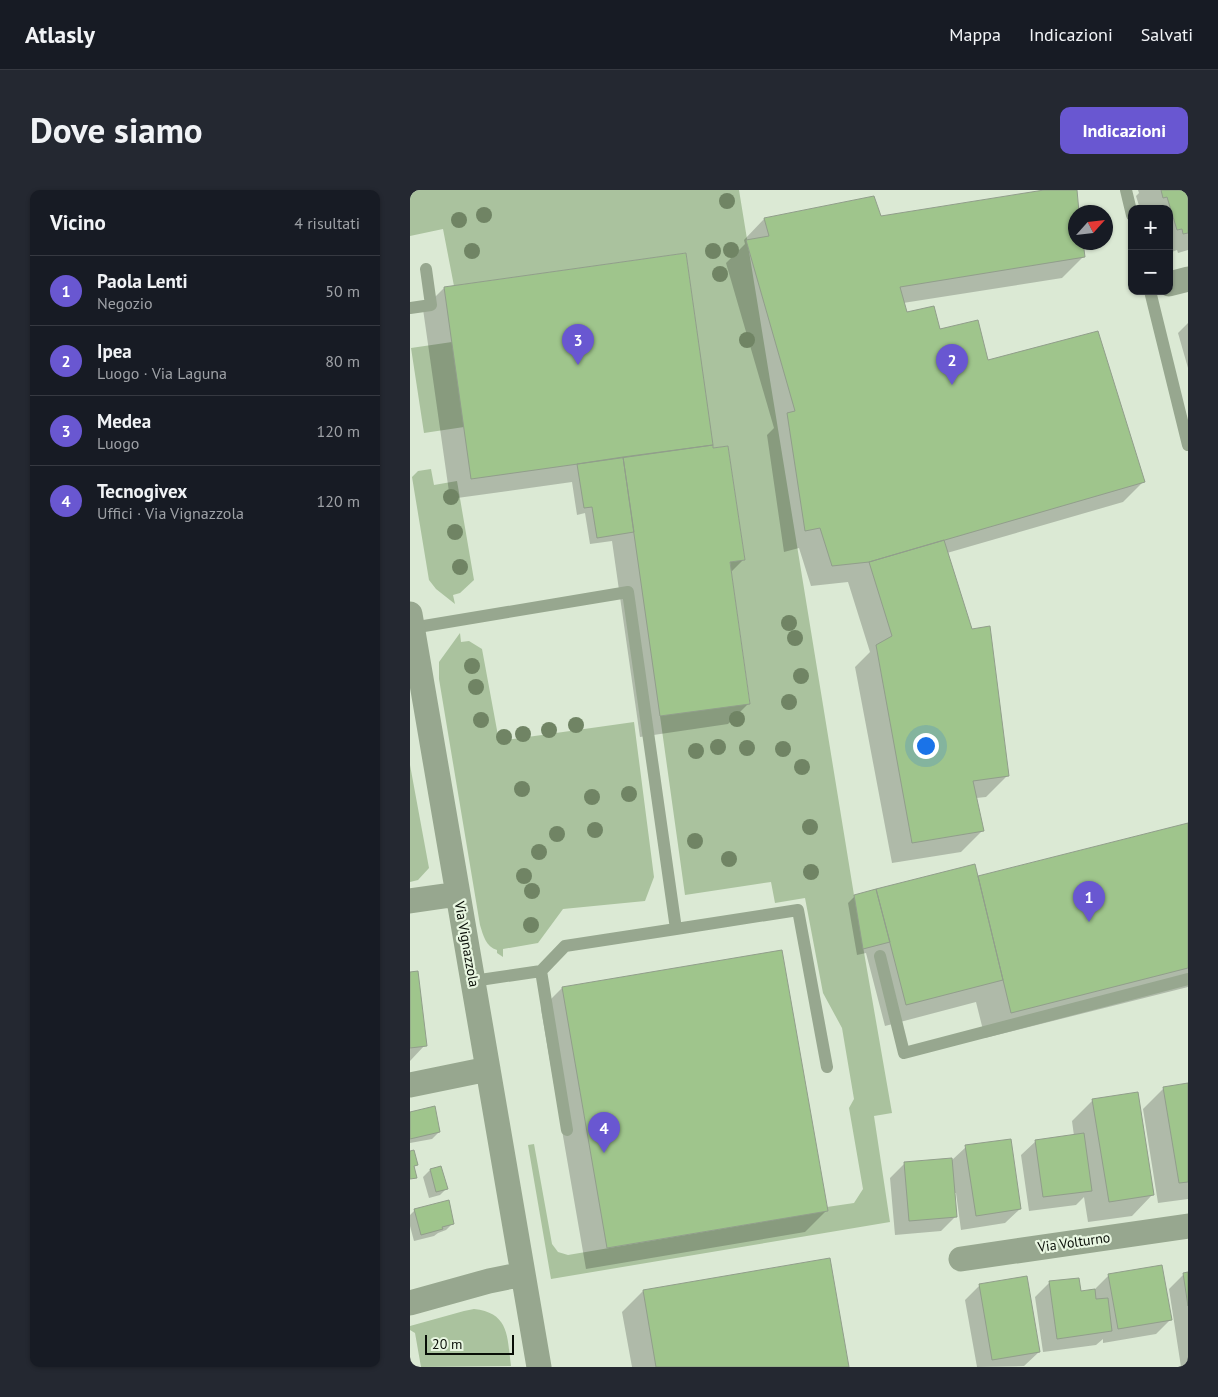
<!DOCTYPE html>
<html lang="it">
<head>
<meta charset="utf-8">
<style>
  :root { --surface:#171b24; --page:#242831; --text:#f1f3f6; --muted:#9ea1a6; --line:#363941; --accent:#6957d1 }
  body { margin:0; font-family:"PT Sans",sans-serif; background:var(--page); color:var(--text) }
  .controls { position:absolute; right:15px; top:15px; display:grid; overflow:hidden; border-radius:10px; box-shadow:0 1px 4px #0004 }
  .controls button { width:45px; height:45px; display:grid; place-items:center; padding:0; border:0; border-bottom:1px solid var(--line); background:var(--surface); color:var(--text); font:25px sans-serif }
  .compass { position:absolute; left:658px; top:15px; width:45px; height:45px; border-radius:50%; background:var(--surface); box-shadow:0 1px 4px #0004; rotate:63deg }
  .scale { position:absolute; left:15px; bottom:12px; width:89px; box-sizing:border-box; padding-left:5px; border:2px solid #090e07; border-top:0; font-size:14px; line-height:18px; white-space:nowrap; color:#090e07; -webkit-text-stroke:4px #e8f6e1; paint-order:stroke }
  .you { position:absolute; left:515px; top:555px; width:18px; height:18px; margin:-12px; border:4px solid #fff; border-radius:50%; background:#1a73e8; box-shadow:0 0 0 8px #1a73e833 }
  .badge { display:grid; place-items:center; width:32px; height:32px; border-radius:50%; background:var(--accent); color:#fff; font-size:16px; font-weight:700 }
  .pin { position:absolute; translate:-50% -41px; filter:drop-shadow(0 1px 2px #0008) }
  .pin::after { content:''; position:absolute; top:26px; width:18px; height:15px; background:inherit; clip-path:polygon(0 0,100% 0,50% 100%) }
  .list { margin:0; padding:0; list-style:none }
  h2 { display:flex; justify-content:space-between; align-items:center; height:65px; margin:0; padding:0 20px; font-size:21px }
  h2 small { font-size:16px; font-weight:400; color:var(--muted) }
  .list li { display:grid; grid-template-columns:32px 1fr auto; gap:15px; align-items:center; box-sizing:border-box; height:70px; padding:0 20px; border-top:1px solid var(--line) }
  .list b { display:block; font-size:19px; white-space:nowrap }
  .list p { margin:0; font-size:16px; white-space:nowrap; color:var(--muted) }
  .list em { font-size:16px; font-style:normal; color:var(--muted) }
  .map { position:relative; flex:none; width:778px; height:1177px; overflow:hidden; border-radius:10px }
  header { display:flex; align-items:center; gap:30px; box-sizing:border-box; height:70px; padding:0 25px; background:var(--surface); border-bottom:1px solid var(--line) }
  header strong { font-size:24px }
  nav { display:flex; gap:28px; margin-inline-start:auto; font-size:18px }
  .intro { display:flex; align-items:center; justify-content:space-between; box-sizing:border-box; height:120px; padding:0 30px }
  h1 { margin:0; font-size:35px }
  .button { padding:12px 22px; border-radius:10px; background:var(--accent); color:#fff; font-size:18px; font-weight:700 }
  main { display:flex; gap:30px; padding:0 30px }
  aside { flex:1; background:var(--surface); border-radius:10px; box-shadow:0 1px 4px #0004 }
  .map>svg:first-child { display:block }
</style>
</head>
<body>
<header>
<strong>Atlasly</strong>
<nav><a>Mappa</a><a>Indicazioni</a><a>Salvati</a></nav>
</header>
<div class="intro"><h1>Dove siamo</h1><a class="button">Indicazioni</a></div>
<main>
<aside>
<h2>Vicino<small>4 risultati</small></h2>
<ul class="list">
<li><span class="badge">1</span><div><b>Paola Lenti</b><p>Negozio</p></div><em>50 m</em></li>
<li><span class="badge">2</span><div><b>Ipea</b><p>Luogo · Via Laguna</p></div><em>80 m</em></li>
<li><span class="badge">3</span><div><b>Medea</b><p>Luogo</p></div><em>120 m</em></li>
<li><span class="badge">4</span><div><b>Tecnogivex</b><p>Uffici · Via Vignazzola</p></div><em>120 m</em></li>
</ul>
</aside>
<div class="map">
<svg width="778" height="1177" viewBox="0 0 778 1177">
  <rect width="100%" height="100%" fill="#dbe9d4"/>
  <path fill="#aac29e" d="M 0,0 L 329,0 L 444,705 L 482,923 L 464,926 L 480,1032 L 141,1089 L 118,955 L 124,954 L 142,1054 L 148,1062 L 158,1065 L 417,1021 L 417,1017 L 444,1013 L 453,999 L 439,918 L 444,909 L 432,838 L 413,803 L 395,708 L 365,713 L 361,692 L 275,705 L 250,526 L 340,513 L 320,372 L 335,370 L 318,256 L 303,258 L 276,63 L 44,96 L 33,39 L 0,46 Z
    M 42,152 L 54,237 L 14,243 L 1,158 Z
    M 21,279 L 24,295 L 47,291 L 64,390 L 50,403 L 43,405 L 45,414 L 26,399 L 19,390 L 2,287 L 8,281 Z
    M 50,443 L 51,452 L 59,451 L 72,459 L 89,551 L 224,532 L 244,687 L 235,711 L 153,719 L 128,753 L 93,759 L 93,767 L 87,763 L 87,760 C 76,757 73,745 70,735 L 29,489 L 29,472 Z
    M 0,575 L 19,678 L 8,690 L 0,692 Z
    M 64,1119 C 100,1123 97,1147 101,1176 L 11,1177 L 5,1143 L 0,1140 L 0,1136 L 54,1121 Z"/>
  <path fill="#0003" d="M 642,0 L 665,0 L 668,22 L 666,22 L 666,52 L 673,67 L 652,88 L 493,113 L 496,124 L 529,141 L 577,171 L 734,291 L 713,312 L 537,363 L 597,586 L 576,607 L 566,608 L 572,641 L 551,662 L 482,673 L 445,477 L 460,462 L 438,392 L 401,396 L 389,358 L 374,362 L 357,245 L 364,238 L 316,73 L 335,54 L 334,50 L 354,29 L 470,27 Z
    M 728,0 L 778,0 L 778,60 L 768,63 L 767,60 L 759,63 L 759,19 L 730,19 L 726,6 L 729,3 Z
    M 34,98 L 302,259 L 333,370 L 320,383 L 339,513 L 318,534 L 230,547 L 202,351 L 180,354 L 175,323 L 167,325 L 162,292 L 40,309 L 13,119 Z
    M 778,133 L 778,178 L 768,143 Z
    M 778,634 L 778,797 L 575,848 L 566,812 L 475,836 L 456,763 L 447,765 L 438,713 L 445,706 L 567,689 Z
    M 371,762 L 416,1021 L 395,1042 L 176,1079 L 131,819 L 152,798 Z
    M 0,783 L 15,855 L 0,871 Z
    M 778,894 L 778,1009 L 748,1013 L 733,919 L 754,898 Z
    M 683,910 L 743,1004 L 722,1026 L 678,1032 L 674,1007 L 666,1015 L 619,1021 L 611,965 L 626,951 L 664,946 L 662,931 Z
    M 0,923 L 29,942 L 22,949 L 0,953 Z
    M 556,957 L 610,1019 L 595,1033 L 551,1040 L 546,1003 L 544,1003 L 546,1026 L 531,1041 L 485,1045 L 480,988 L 494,974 L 541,971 Z
    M 20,980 L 37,998 L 30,1005 L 19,1008 L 13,987 Z
    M 5,1020 L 43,1033 L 36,1040 L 28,1043 L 24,1046 L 4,1051 L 0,1036 L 0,1025 Z
    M 774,1084 L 778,1084 L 778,1177 L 771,1177 L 759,1099 Z
    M 699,1085 L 760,1130 L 746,1144 L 693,1153 L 693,1149 L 686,1155 L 633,1162 L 625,1107 L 639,1093 L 670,1102 L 684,1100 Z
    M 570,1095 L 629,1162 L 614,1176 L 567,1177 L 555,1110 Z
    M 233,1101 L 438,1177 L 222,1177 L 212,1122 Z"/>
  <path fill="#9fc58c" stroke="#919e8b" d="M 634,0 L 667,0 L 669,22 L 666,22 L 666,52 L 673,52 L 675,67 L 490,97 L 497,122 L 524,116 L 530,139 L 568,130 L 578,170 L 688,141 L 735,292 L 459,372 L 422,376 L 410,338 L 395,341 L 377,223 L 385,221 L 336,50 L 359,46 L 354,28 L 464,6 L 471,26 Z
    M 751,0 L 778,0 L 778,43 L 773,44 L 772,39 L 767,40 L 757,7 L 753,8 Z
    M 276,63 L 303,255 L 61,289 L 34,97 Z
    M 303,255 L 303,258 L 318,256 L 335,370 L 320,372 L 340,514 L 250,526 L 213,267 Z
    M 213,267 L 224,342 L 187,348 L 182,317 L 174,318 L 167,274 Z
    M 534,350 L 562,439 L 580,436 L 599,586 L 563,591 L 574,641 L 502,653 L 466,455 L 482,446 L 459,372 Z
    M 778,633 L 778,778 L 601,823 L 568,686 Z
    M 565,674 L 593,790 L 496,815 L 466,699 Z
    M 466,699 L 480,752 L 453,759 L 444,705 Z
    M 372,760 L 418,1021 L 197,1058 L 152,797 Z
    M 8,781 L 17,856 L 0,858 L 0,782 Z
    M 778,893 L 778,992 L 769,993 L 753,897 Z
    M 728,902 L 744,1005 L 699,1012 L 682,909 Z
    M 25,916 L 30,942 L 0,949 L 0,922 Z
    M 674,943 L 682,1001 L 633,1007 L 625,950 Z
    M 601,949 L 611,1019 L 566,1026 L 555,955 Z
    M 4,960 L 8,975 L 4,976 L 7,988 L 0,989 L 0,961 Z
    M 542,968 L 547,1027 L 499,1031 L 494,972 Z
    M 31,976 L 38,999 L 26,1002 L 20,979 Z
    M 39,1010 L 44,1034 L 32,1037 L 33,1039 L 11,1045 L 4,1019 Z
    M 420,1068 L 439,1177 L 246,1177 L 233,1100 Z
    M 752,1075 L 762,1130 L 708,1139 L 698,1084 Z
    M 778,1082 L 778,1116 L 773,1083 Z
    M 617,1086 L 630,1162 L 582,1170 L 569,1094 Z
    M 669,1088 L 671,1101 L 685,1099 L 686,1109 L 698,1108 L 702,1141 L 647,1149 L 639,1091 Z"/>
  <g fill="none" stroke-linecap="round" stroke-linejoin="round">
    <path stroke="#97a78f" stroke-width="12" d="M 716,0 L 722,25
      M 740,101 L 778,255
      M 0,118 L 21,115 L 16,79
      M 2,438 L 218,402 L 266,739 L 388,720 L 417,877
      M 470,766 L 494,863 L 778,789
      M 63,791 L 131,781
      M 157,940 L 131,781 L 155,756 L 266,739"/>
    <path stroke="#97a78f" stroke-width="25" d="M 759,94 L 778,89
      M 0,424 L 129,1177
      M 0,711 L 48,704
      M 0,895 L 78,879
      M 551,1069 L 778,1036
      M 0,1113 L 79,1091 L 113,1084"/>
  </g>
  <g fill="#708464">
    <circle cx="317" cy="11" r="8"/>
    <circle cx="74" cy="25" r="8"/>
    <circle cx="49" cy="30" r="8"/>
    <circle cx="321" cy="60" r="8"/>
    <circle cx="62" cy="61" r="8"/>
    <circle cx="303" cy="61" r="8"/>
    <circle cx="310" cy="84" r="8"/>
    <circle cx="337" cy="150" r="8"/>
    <circle cx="41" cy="307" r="8"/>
    <circle cx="45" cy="342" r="8"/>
    <circle cx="50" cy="377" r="8"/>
    <circle cx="379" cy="433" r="8"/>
    <circle cx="385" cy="448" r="8"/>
    <circle cx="62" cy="476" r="8"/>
    <circle cx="391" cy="486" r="8"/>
    <circle cx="66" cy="497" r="8"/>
    <circle cx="379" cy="512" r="8"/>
    <circle cx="327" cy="529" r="8"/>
    <circle cx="71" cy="530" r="8"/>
    <circle cx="166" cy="535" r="8"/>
    <circle cx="139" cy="540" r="8"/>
    <circle cx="113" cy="544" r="8"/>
    <circle cx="94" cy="547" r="8"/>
    <circle cx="308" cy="557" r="8"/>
    <circle cx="337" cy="558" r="8"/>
    <circle cx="373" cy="559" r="8"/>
    <circle cx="286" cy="561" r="8"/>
    <circle cx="392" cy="577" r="8"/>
    <circle cx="112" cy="599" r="8"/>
    <circle cx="219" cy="604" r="8"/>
    <circle cx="182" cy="607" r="8"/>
    <circle cx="400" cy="637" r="8"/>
    <circle cx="185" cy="640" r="8"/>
    <circle cx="147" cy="644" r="8"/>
    <circle cx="285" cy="651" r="8"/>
    <circle cx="129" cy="662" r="8"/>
    <circle cx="319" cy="669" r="8"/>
    <circle cx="401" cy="682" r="8"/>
    <circle cx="114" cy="686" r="8"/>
    <circle cx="122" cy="701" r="8"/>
    <circle cx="121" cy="735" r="8"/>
  </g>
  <g text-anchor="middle" stroke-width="4.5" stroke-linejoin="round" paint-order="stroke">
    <g font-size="14" fill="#090e07" stroke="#e8f6e1">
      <text transform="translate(57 754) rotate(80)" y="5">Via Vignazzola</text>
      <text transform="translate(664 1052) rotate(-8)" y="5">Via Volturno</text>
    </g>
  </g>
</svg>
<div class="controls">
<button>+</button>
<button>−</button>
</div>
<svg class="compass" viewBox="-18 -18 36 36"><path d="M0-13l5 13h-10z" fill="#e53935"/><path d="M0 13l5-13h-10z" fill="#9ea1a6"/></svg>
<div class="scale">20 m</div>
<div class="you"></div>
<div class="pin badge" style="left:679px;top:732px">1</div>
<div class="pin badge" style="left:542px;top:195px">2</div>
<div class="pin badge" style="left:168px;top:175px">3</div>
<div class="pin badge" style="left:194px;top:963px">4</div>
</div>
</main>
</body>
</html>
